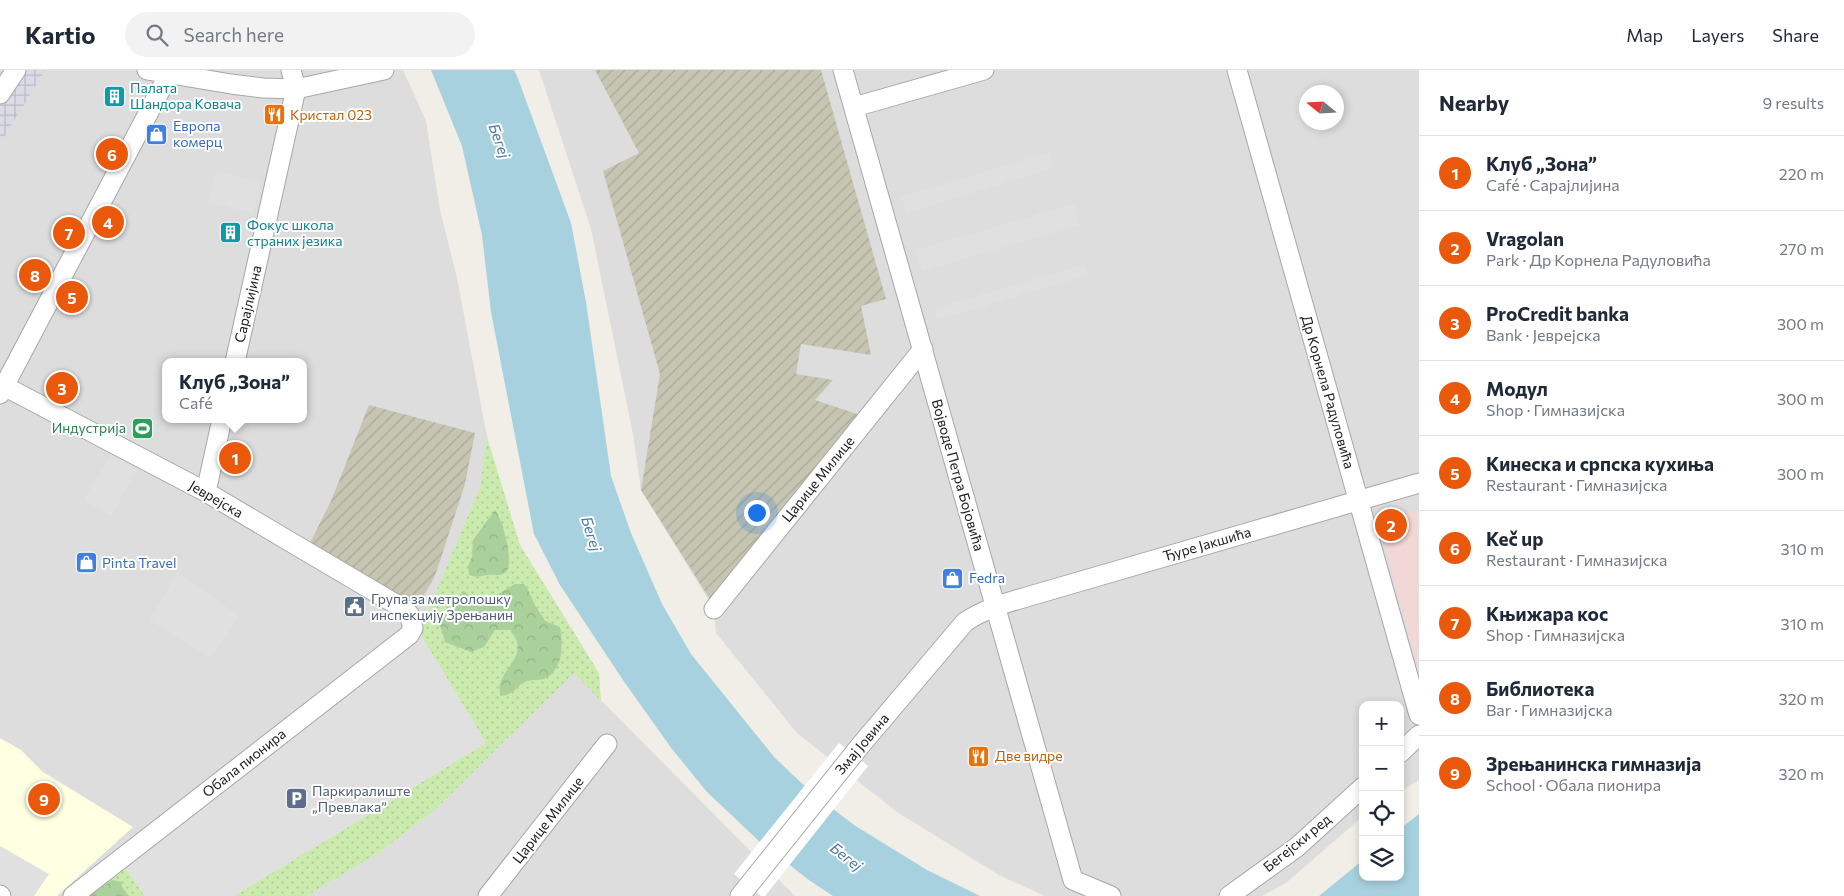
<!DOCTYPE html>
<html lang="en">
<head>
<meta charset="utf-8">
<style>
  :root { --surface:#fff; --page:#f2f2f3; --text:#1f2937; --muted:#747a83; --line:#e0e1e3; --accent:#ea580c }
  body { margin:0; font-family:Commissioner,sans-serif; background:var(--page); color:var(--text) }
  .controls { position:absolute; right:15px; bottom:15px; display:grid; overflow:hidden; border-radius:10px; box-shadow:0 2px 8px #0003 }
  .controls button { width:45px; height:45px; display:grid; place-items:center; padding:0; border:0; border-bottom:1px solid var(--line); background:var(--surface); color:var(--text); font:25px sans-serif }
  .compass { position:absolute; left:1299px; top:15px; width:45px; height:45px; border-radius:50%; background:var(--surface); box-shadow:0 2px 8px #0003; rotate:288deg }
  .you { position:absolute; left:756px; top:442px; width:18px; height:18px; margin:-12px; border:4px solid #fff; border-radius:50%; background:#1a73e8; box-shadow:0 0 0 8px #1a73e833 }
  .badge { display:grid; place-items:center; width:32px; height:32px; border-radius:50%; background:var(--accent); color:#fff; font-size:16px; font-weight:700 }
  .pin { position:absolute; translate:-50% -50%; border:2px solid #fff; box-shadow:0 1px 5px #0006 }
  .popup { position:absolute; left:162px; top:288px; width:145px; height:65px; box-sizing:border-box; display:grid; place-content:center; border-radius:10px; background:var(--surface); filter:drop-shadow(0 1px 4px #0005); font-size:16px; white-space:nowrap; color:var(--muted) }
  .popup b { font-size:19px; color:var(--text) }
  .popup::after { content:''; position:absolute; left:50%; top:100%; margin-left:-10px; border:10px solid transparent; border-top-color:var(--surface) }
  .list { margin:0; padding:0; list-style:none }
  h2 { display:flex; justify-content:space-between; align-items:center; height:65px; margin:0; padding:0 20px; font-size:21px }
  h2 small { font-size:16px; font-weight:400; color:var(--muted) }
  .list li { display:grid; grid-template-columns:32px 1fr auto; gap:15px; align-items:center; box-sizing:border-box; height:75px; padding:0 20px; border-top:1px solid var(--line) }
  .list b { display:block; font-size:19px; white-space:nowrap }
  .list p { margin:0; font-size:16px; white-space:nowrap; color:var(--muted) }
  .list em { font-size:16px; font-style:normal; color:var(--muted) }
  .icon { flex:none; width:28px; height:28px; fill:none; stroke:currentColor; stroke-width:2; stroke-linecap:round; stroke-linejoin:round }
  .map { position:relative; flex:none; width:1419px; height:826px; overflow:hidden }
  header { display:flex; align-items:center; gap:30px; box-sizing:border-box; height:70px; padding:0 25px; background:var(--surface); border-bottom:1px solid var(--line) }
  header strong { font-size:24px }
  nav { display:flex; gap:28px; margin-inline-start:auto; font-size:18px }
  .search { width:350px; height:45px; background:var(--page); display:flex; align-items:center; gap:12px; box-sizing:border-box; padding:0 18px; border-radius:28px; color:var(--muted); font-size:19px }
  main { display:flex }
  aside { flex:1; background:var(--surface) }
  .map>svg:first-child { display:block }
</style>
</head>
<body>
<header>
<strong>Kartio</strong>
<div class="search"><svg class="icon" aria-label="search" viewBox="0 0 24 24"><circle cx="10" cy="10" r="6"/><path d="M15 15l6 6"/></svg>Search here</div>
<nav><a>Map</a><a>Layers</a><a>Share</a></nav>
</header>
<main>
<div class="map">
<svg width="1419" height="826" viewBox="0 0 1419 826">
  <defs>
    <pattern id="construction-furrows" width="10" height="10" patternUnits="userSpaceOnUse" patternTransform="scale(1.25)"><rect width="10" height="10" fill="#c5c5b2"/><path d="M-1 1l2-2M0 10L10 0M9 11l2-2" fill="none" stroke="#a9a999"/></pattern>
    <pattern id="grass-dots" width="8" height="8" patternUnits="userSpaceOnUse" patternTransform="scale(1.25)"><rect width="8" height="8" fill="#cbeaad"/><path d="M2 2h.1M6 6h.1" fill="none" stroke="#aec895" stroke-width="1.8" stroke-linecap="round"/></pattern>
    <pattern id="forest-crowns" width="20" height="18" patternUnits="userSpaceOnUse" patternTransform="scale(1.25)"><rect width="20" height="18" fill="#aad09c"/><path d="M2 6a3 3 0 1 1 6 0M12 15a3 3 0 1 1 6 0" fill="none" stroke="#92b286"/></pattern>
    <pattern id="plaza-grid" width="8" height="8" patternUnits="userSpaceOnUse" patternTransform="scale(1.25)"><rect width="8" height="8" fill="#dbdbe6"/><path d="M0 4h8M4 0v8" fill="none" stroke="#bcbcc5"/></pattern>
  </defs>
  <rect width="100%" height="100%" fill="#f1ede7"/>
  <path fill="#dedddd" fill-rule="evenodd" d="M 0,0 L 403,0 L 426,51 L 440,140 L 457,208 L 487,367 L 480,417 L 429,538 L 416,559 L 73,826 L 0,826 ZM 166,292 L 304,292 L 304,349 L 166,349 Z
    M 539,0 L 1419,0 L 1419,710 L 1400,722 L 1400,635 L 1363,635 L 1363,746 L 1286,813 L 1262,826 L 1045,826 L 999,805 L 897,742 L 797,663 L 716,563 L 714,539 L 641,420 L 633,364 L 591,159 ZM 1306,22 L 1336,22 L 1336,52 L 1306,52 Z
    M 574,603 L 795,826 L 307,826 L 380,782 L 437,738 Z"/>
  <path fill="#f1d7d6" d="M 1419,440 L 1419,601 L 1378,452 Z"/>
  <path fill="#ffffe1" d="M 0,668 L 21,680 L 43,702 L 133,757 L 57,826 L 11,826 L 0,819 Z"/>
  <path fill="url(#construction-furrows)" d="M 595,0 L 821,0 L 886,229 L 861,236 L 871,285 L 801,274 L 796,304 L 833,310 L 815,330 L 860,345 L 713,534 L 641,420 L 660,304 L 603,101 L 639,83 Z
    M 369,335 L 475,363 L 465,414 L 437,500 L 433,510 L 418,535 L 310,473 L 331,431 Z"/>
  <path fill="url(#grass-dots)" d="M 487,367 L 520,475 L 599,603 L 601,631 L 574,603 L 437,738 L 380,782 L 307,826 L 234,826 L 486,673 L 417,559 L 429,538 L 480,417 Z
    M 120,790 L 145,826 L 73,826 Z"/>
  <path fill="url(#forest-crowns)" d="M 495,440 C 502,448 515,493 506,502 C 500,507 494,504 488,505 C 480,506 477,508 469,505 L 468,496 L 472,487 L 473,470 Z
    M 515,514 L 524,514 C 529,520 530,525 534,533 C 536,539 542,544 545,551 L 560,557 C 563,573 564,598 546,608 C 541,611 533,609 527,611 C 514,616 518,624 500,626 C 500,622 499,617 500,614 C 506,594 530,583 510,560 L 495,560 L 484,577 L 471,582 L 445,572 L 440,555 L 452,534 L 464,521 L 474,530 L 485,532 Z
    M 112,810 L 121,812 L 122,817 L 129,826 L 83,826 L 96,821 Z"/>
  <path fill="#e0e0e0" d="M 1050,82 L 1054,98 L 906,143 L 901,127 Z
    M 216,101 L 261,113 L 253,143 L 208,132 Z
    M 1074,134 L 1080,155 L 922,201 L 916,180 Z
    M 1085,194 L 1088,205 L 937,250 L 934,239 Z
    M 111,384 L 137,400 L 111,446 L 84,430 Z
    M 178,502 L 239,546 L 211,588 L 149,550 Z
    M 417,559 L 486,673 L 234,826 L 145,826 L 120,790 Z
    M 0,776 L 49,804 L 34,826 L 11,826 L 0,819 Z"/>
  <path fill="url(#plaza-grid)" d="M 0,0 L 45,0 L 0,74 Z"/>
  <path fill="#a7d1de" d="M 431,0 L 514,0 L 517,6 L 571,153 L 586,232 L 611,406 L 631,463 L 662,534 L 691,584 L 775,688 L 810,721 L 854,755 L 927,800 L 980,826 L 833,826 L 809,810 L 761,773 L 707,722 L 672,679 L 625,613 L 560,515 L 534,464 L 491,242 L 482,165 L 462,76 Z
    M 1419,744 L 1419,826 L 1319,826 L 1363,790 L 1363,807 L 1400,807 L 1400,759 Z"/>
  <path fill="#fff" d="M 839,673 L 868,696 L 765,826 L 761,826 L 734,804 Z"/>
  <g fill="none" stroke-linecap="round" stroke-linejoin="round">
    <defs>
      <path id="minor" d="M 147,0 L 231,14 L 263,18 L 296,19 L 384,0
        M 843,0 L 1073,810 L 1111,826
        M 1237,0 L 1419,645
        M 0,24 L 16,0
        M 854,37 L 984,0
        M 235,292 L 296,19 L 291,0
        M 0,314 L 206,422 L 404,539 L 409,544 L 413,558 L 409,565 L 73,826
        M 0,324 L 171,0
        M 206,422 L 222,349
        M 714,539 L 923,279
        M 1400,683 L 1419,665
        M 0,825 L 1,826
        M 488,826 L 607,674
        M 740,826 L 860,676 L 965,552 C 983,540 1002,534 1023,528 L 1419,413
        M 1229,826 L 1297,777 L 1363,717"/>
    </defs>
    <use href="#minor" stroke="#a7a7a7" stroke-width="21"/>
    <use href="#minor" stroke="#fff" stroke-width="19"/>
  </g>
  <defs>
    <symbol id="building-square" viewBox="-11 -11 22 22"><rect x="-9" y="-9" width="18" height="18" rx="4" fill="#0f9aa8" stroke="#fff"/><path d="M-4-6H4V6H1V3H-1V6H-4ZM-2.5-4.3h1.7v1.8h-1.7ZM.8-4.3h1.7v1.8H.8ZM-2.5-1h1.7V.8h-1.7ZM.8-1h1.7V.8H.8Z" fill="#fff"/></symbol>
    <symbol id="restaurant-square" viewBox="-11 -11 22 22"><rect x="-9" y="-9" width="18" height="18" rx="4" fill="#e8710a" stroke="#fff"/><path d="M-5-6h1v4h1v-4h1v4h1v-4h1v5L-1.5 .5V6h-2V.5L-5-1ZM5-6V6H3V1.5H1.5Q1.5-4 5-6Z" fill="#fff"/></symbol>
    <symbol id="shop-square" viewBox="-11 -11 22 22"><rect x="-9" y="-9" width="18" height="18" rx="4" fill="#3f7fe0" stroke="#fff"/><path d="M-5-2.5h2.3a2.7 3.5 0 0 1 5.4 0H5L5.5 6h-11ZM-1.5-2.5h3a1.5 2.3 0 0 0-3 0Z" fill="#fff"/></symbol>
    <symbol id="stadium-square" viewBox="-11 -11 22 22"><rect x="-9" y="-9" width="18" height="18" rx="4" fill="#2e9e5b" stroke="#fff"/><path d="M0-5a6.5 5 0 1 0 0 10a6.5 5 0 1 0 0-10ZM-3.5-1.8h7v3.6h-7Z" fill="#fff"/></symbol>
    <symbol id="civic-square" viewBox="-11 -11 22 22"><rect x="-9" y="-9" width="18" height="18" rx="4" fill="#5c6f8a" stroke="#fff"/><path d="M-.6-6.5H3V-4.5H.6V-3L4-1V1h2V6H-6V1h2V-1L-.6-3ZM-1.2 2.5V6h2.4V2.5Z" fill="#fff"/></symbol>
    <symbol id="parking-square" viewBox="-11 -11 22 22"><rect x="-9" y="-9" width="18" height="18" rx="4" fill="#5c6f8a" stroke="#fff"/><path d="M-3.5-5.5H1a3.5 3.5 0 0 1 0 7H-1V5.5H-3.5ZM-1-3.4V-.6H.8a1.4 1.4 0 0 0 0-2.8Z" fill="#fff"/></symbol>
  </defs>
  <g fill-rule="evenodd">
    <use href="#building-square" x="102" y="14" width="25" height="25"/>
    <use href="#restaurant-square" x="262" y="32" width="25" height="25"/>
    <use href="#shop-square" x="144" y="52" width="25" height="25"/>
    <use href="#building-square" x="218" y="150" width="25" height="25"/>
    <use href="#stadium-square" x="130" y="346" width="25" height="25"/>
    <use href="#shop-square" x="74" y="480" width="25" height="25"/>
    <use href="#shop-square" x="940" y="496" width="25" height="25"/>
    <use href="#civic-square" x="342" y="524" width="25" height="25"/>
    <use href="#restaurant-square" x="966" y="674" width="25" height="25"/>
    <use href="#parking-square" x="284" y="716" width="25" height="25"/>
  </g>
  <g text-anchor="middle" stroke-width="4" stroke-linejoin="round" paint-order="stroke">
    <g font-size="14" fill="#0d838f" stroke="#fff" text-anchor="start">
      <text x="130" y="23">Палата<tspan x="130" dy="16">Шандора Ковача</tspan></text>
      <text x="247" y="160">Фокус школа<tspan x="247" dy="16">страних језика</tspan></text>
    </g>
    <g font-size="14" fill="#c56008" stroke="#fff" text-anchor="start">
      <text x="290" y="50">Кристал 023</text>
      <text x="995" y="691">Две видре</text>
    </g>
    <g font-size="14" fill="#366cbe" stroke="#fff" text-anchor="start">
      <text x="173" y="61">Европа<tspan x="173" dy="16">комерц</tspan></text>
      <text x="102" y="498">Pinta Travel</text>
      <text x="969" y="513">Fedra</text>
    </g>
    <g font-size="14" fill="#202020" stroke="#fff">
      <text transform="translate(248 234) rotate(-77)" y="5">Сарајлијина</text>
      <text transform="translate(1328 322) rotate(74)" y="5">Др Корнела Радуловића</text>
      <text transform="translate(958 405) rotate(74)" y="5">Војводе Петра Бојовића</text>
      <text transform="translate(818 409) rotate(-51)" y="5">Царице Милице</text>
      <text transform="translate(216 429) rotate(30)" y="5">Јеврејска</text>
      <text transform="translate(1207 474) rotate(-16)" y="5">Ђуре Јакшића</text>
      <text transform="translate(862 674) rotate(-50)" y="5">Змај Јовина</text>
      <text transform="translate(244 693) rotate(-38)" y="5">Обала пионира</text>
      <text transform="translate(548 750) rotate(-52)" y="5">Царице Милице</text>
      <text transform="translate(1297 773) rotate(-39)" y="5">Бегејски ред</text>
    </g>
    <g font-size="14" fill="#27864d" stroke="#fff" text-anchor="end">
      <text x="126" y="363">Индустрија</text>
    </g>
    <g font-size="14" fill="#4e5e75" stroke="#fff" text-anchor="start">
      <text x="371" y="534">Група за метролошку<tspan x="371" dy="16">инспекцију Зрењанин</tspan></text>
      <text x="312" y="726">Паркиралиште<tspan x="312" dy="16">„Превлака”</tspan></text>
    </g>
    <g font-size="15" font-style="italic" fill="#4978a9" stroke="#fff">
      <text transform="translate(499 71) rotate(70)" y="5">Бегеј</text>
      <text transform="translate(591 464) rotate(73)" y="5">Бегеј</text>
      <text transform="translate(846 787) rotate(38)" y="5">Бегеј</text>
    </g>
  </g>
</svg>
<div class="controls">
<button>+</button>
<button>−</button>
<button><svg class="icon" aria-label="locate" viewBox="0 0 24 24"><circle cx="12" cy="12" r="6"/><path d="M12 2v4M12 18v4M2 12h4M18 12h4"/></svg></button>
<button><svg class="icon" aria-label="layers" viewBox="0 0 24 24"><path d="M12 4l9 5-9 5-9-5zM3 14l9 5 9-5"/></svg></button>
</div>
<svg class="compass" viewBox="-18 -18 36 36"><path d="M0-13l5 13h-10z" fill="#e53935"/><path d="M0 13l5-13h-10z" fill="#747a83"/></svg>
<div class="you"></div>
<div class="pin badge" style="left:235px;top:388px">1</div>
<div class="popup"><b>Клуб „Зона”</b>Café</div>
<div class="pin badge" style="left:1391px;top:455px">2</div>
<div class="pin badge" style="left:62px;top:318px">3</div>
<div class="pin badge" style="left:108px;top:152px">4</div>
<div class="pin badge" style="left:72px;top:227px">5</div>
<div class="pin badge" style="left:112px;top:84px">6</div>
<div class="pin badge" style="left:69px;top:163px">7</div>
<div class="pin badge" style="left:35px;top:205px">8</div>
<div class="pin badge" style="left:44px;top:729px">9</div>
</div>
<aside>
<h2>Nearby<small>9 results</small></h2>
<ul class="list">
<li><span class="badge">1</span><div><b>Клуб „Зона”</b><p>Café · Сарајлијина</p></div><em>220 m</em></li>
<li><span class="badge">2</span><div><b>Vragolan</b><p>Park · Др Корнела Радуловића</p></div><em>270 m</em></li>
<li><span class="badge">3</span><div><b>ProCredit banka</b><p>Bank · Јеврејска</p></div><em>300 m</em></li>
<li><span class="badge">4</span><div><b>Модул</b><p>Shop · Гимназијска</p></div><em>300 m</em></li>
<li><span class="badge">5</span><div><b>Кинеска и српска кухиња</b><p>Restaurant · Гимназијска</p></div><em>300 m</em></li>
<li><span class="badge">6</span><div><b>Keč up</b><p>Restaurant · Гимназијска</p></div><em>310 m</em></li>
<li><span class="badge">7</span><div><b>Књижара кос</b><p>Shop · Гимназијска</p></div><em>310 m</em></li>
<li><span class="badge">8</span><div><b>Библиотека</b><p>Bar · Гимназијска</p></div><em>320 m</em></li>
<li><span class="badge">9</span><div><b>Зрењанинска гимназија</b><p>School · Обала пионира</p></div><em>320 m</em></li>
</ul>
</aside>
</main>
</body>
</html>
